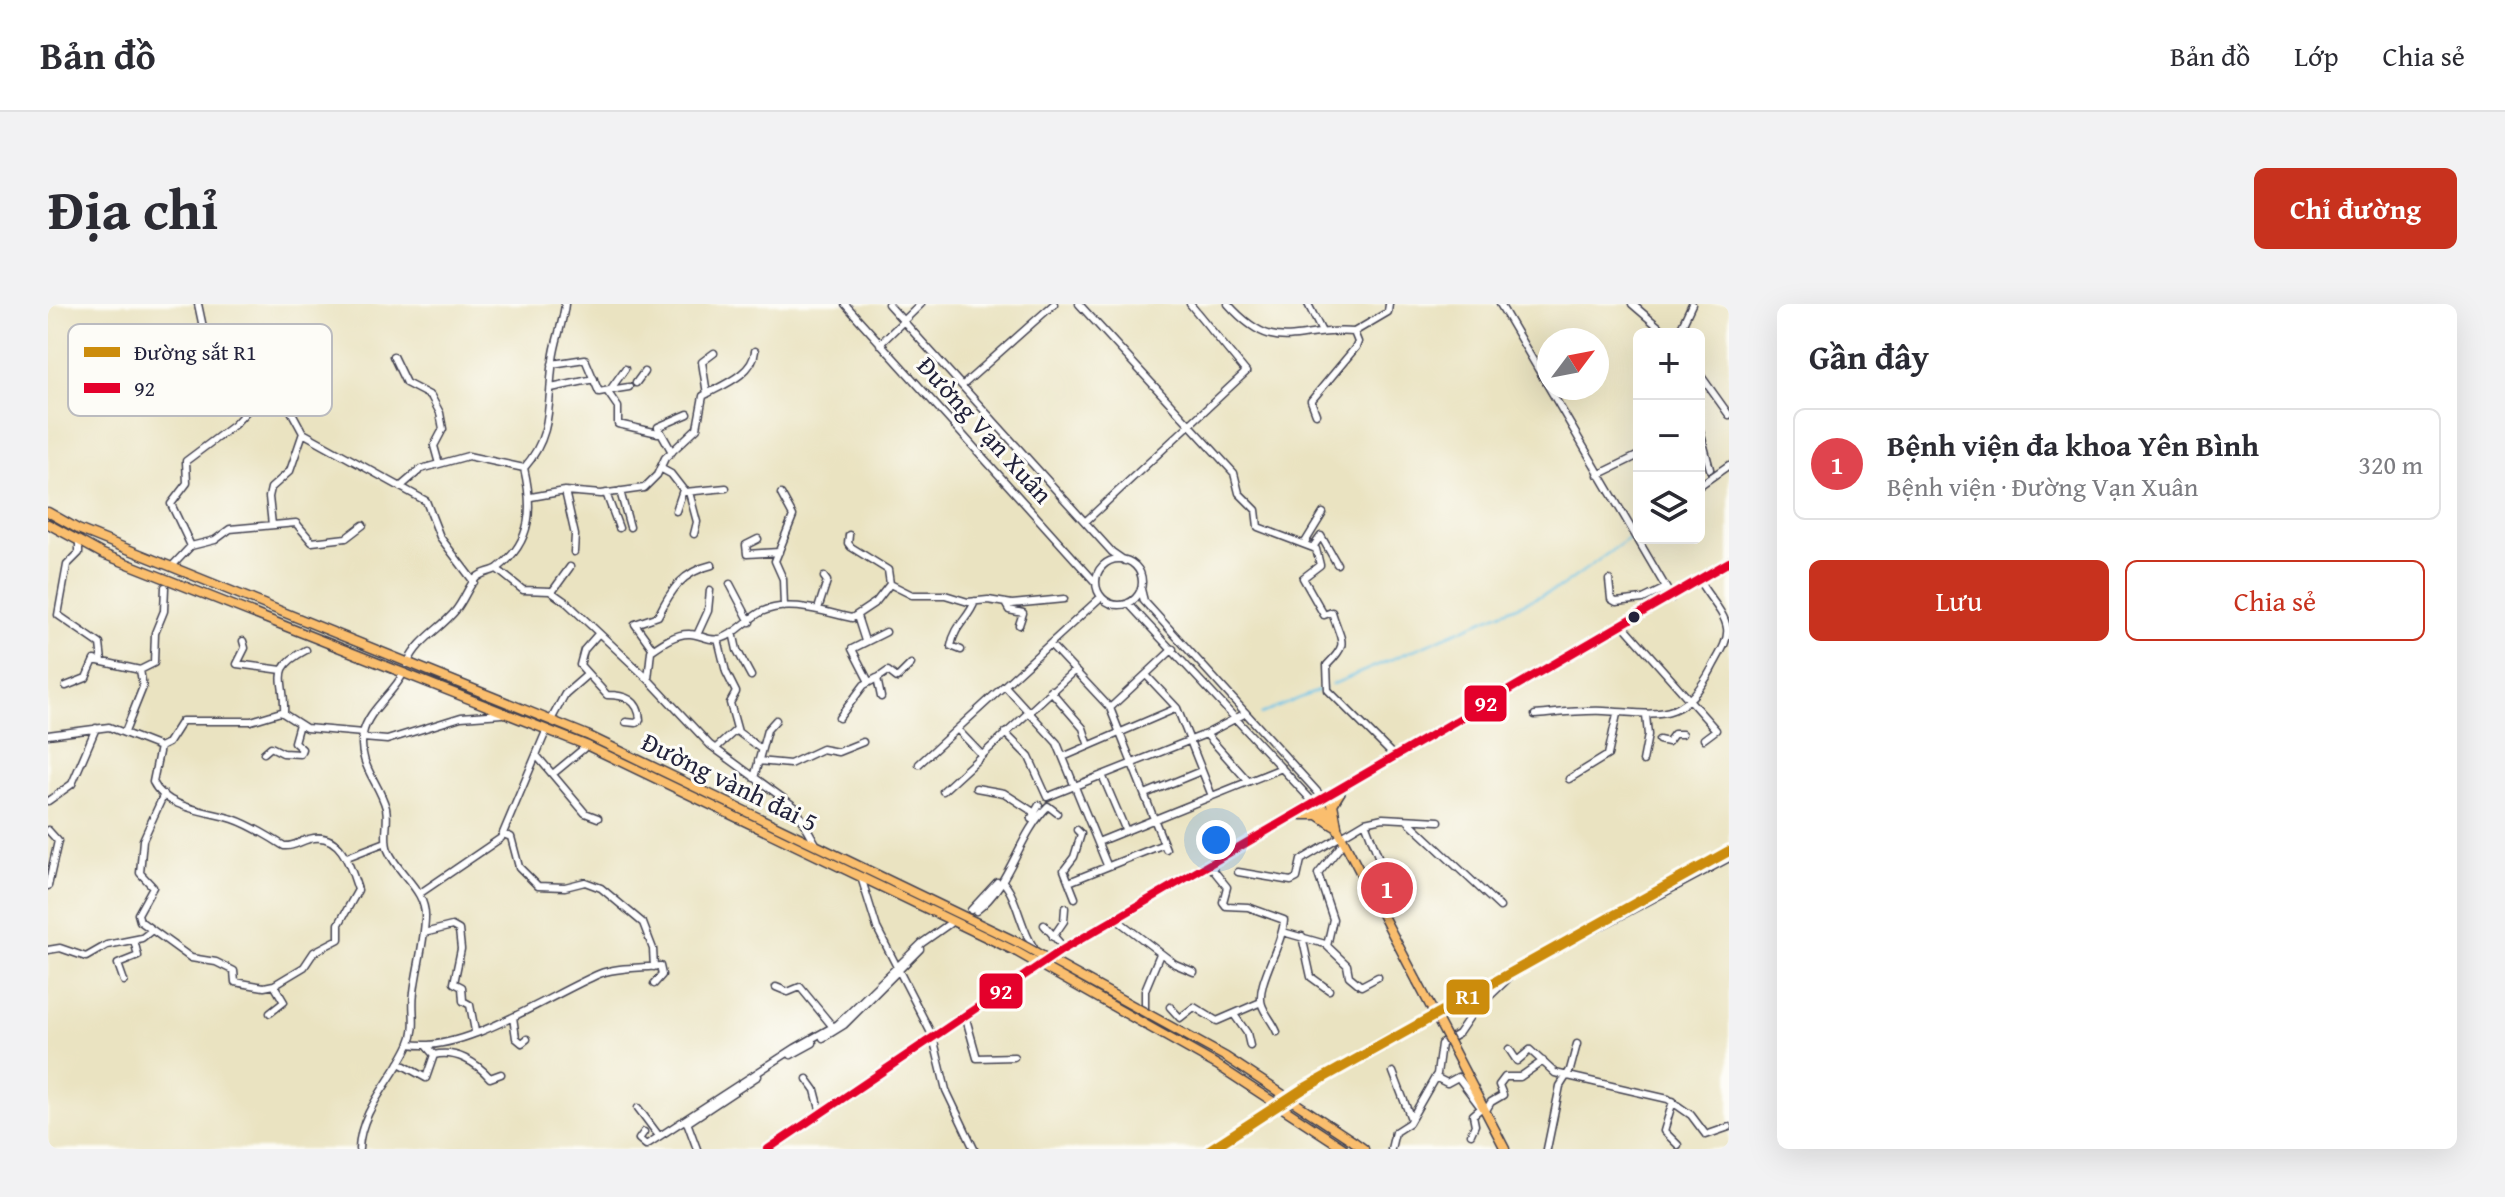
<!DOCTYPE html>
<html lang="vi">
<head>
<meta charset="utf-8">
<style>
  :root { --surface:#fff; --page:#f2f2f3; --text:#2b2b33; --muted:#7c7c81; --line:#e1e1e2; --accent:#c8321e }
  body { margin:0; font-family:"Gentium Book Plus",serif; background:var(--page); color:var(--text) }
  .controls { position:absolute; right:24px; top:24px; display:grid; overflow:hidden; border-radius:12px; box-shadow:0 8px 32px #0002 }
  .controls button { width:72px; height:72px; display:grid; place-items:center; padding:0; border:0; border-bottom:2px solid var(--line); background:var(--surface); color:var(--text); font:40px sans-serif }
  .compass { position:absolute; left:1489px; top:24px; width:72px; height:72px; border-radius:50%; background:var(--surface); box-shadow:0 8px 32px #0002; rotate:58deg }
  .you { position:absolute; left:1168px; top:536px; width:28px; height:28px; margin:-20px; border:6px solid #fff; border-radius:50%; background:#1a73e8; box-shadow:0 0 0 12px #1a73e833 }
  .badge { display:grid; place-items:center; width:52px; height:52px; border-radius:50%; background:var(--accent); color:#fff; font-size:26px; font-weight:700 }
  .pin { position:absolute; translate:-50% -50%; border:4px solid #fff; box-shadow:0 2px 8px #0006 }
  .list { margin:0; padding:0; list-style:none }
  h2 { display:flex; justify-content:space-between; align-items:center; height:104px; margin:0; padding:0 32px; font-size:34px }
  h2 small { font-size:26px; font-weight:400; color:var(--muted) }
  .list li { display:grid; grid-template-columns:52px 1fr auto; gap:24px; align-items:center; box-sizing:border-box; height:112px; margin:0 16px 16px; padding:0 16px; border:2px solid var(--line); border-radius:12px }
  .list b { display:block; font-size:30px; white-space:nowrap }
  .list p { margin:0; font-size:26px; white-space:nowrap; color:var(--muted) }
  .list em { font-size:26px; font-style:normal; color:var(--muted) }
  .actions { display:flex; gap:16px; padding:24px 32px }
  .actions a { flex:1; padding:18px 0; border:2px solid var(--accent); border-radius:12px; text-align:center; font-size:28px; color:var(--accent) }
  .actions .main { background:var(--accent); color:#fff }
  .icon { flex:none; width:44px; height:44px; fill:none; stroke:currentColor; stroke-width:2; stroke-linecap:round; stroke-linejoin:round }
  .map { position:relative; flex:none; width:1681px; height:845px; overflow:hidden; border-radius:12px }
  header { display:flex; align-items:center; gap:48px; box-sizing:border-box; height:112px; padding:0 40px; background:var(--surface); border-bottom:2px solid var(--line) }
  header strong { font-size:38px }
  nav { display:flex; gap:44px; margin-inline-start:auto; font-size:28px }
  .intro { display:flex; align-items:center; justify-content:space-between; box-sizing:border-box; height:192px; padding:0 48px }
  h1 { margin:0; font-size:56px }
  .button { padding:20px 36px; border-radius:12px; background:var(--accent); color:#fff; font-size:28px; font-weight:700 }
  main { display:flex; gap:48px; padding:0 48px }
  aside { flex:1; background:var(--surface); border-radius:12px; box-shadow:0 8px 32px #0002 }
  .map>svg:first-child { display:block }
</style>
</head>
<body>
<header>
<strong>Bản đồ</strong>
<nav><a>Bản đồ</a><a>Lớp</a><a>Chia sẻ</a></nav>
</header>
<div class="intro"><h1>Địa chỉ</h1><a class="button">Chỉ đường</a></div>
<main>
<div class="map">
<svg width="1681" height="845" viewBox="0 0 1681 845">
  <rect width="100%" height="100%" fill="#fdfcf7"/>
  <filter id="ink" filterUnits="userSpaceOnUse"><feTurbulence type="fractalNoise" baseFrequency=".0125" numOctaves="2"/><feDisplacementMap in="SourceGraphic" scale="16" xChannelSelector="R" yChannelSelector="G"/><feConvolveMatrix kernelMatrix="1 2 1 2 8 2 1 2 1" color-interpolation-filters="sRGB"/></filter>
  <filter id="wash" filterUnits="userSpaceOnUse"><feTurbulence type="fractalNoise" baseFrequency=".006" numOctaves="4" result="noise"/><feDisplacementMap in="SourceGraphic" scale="32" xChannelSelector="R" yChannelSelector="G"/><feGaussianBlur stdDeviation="1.8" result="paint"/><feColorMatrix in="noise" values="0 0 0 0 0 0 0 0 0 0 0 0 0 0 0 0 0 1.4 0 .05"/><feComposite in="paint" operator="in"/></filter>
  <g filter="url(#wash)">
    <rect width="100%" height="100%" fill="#eae3c1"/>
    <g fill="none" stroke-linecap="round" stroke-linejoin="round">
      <path stroke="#6cc3e9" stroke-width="2" d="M 1283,381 L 1513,283 L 1584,232
        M 1213,410 L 1277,384"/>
    </g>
  </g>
  <g filter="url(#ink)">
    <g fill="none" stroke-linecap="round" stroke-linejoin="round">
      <path stroke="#c2bca6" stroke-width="6" stroke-dasharray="6 3" stroke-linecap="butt" d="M 904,622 L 928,607"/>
      <defs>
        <path id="minor" d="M 150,0 L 159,42 L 189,80 L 214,101 L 242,105 L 255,129 L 378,197 L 392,233 L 426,278
          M 797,0 L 1048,279
          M 840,0 L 1064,248 L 1077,257
          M 1031,0 L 1186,169 L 1191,189 L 1208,206 L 1210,223 L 1268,245 L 1272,261 L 1255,274 L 1276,311 L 1284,308 C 1293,339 1302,338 1279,361 L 1280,386 L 1347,453
          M 1180,0 C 1230,56 1249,22 1306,28
          M 1260,0 L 1274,28
          M 1452,0 L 1624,294
          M 1584,0 L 1619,30
          M 1630,30 L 1644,0
          M 832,40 L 873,0
          M 227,50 L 235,49
          M 345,52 L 358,79 L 383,92 L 392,109 L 395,125 L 386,142 L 391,160
          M 504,60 L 537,55 L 551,88 L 562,86 L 577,65
          M 1651,69 L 1681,111
          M 588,79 L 596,68
          M 915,81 L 1006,0
          M 503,84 L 546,75
          M 562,86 L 581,83
          M 559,87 L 570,103 L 570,120 L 610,129
          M 659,90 L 654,58 L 666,49
          M 204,93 L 212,81 L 210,57 L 222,52
          M 1268,110 L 1263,97 L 1308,43 L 1310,38 L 1306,28 L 1340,8 L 1341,0
          M 1651,123 L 1662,165
          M 624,148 L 610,123 L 640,110
          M 612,164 L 623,170 L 637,188 L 678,184
          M 1550,171 L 1591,151
          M 1651,182 L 1681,161
          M 352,183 L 373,165 L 420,152 L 476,164
          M 517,187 L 527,231 L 526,248
          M 572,187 L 582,223
          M 641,188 L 649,218 L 646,230
          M 558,189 L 571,224
          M 733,190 L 745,212 L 727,257 L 735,275 L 736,303
          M 483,193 L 517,187 L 553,190 L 596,184 L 609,171 L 617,154 L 649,124 L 655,92 C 672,82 705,71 707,47
          M 628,207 L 635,186
          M 1038,217 L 1198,68 L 1142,0
          M 224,221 L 221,193 L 223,184 L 242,167 L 255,129
          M 710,235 L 698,241 L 699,250 L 731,248
          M 31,239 L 31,249 L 19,261 L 10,311 L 52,340 L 54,357
          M 1256,240 L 1275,209
          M 143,242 L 123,200 L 139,179 L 138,157 L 186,121 L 208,97
          M 1265,243 L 1273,232 L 1289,260
          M1048 278a23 23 0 1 1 46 0a23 23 0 1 1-46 0Z
          M 126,260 L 143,242 L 167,236 L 182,225 L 248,219 L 264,238 L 298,234 L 315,221
          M 449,265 L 475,286 L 502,287 L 519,299 L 600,375 L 662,441 L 747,503 L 768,540
          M 1561,276 L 1563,295 L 1568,298 L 1595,295 L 1618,284
          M 682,280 L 702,318
          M 842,280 L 864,291 L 897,291 L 920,298 L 940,296 L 964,300 L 1016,295
          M 1093,285 L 1096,297 L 1275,494
          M 504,288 L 522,263
          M 957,299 L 961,306 L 975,309 L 971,321
          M 1080,299 L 1266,499
          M 770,305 L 779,277 L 776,273
          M 809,312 L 817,337
          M 1576,322 L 1668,426 L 1656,435
          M 685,328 L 689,346 L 703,372
          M 551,329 L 536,346 L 532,361 L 559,391 C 576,391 591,395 592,416 L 588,419 L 578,418
          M 649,331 L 660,307 L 662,286
          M 670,335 L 678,368 L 688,388 L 682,399 L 690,428 L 713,445
          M 195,337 L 197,344 L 189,360 L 234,366
          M 1002,340 L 1062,404 L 1118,545
          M 605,345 L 587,320 L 610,312 C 623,286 634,268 664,261
          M 913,346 L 903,342 C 907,320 921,315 927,297
          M 359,360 C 371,334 392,326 408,306 C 416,296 420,283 428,274 C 434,268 444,268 450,264 C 485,237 485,203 476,164 C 506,130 499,99 505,56 C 507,37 515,20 517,0
          M 1098,371 L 1129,404 L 1164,492
          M 830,374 L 840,367 L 849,374 L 863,360
          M 600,375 L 603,347 C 613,340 628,329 642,330 C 652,330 661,338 672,335 C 689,330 698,316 713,308 C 741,295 776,308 804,314 L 828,298 L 842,280 L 840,266 L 803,243 L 800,239 L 801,231
          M 821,378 L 804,345 L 838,328
          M 18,382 L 38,374 L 46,356 L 92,366 L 106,359 L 107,329 L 116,307 L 117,283
          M 957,382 L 1009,439 L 1059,561
          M 1002,386 L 1035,424 L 1041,442
          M 1062,404 L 1125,345
          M 236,408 C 238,375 220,366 258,346
          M 1487,411 C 1510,409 1533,406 1556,407 C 1611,410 1634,420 1664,364 C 1670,352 1681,337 1679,324 C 1676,307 1659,292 1651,276
          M 791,414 L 816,381 L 829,374 L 833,393
          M 503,416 L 517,390 L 540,370
          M 909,425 L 933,450
          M 77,428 L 95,383 L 92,366
          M 957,429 L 981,453 L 999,493 L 1158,430 L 1198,409
          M 1158,430 L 1200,477
          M 0,431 L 61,423 L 112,443 L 120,439 L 134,417 L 203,417 L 233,408 L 258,424 L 315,429
          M 315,434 L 339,436 L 413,413 L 454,410
          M 1611,436 L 1620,438 L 1626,430 L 1634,430
          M 112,443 L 105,478 C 118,505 160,507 185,515 C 203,521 220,532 236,542 C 246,543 252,537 261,535 C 293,526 303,564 310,586 L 291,620 L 291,635 L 266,648 L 256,663 L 226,681 L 216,683 L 187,678 L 186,667 L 168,658 L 143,654 L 92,617 L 90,610 L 105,583 L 92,569 L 95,536 L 116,490
          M 667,445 L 689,425
          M 216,449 L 223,443 L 235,449 L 252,450 L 254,445 L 246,438 L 251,420
          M 489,452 L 537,509 L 550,514
          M 1015,453 L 1129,404
          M 710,457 L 742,460 L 774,445 L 790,448 L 815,438
          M 1595,457 L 1600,431 L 1598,411
          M 871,460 L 1053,293
          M 506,469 L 535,445
          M 1054,471 L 1078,527
          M 706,474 L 719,426 L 728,416
          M 1521,475 L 1560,451 L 1569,410
          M 928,484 L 956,489 L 987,509
          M 895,487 L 1027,366
          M 1097,490 L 1153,467
          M 0,497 L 24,480 L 48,424
          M 983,515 L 991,501
          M 1359,516 L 1452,603
          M 1317,518 L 1336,568 L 1339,589 L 1355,582 L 1356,568
          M 0,526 L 10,537 L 0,582
          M 455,530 L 463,533 L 471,563 L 490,582 L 517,583 L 537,578 L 553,584 L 595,619 L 605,645 L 606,663
          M 1050,538 L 1234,464
          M 299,553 L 338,538
          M 1162,562 L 1179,583 L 1175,598 L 1178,602 L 1200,603 L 1236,616 C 1235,641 1207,680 1214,701 C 1217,710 1225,718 1229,728
          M 1190,568 L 1243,577 L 1249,574 L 1253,556 L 1317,518 L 1335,514 L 1391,517
          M 813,573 L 829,624 L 885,733 L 898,786 L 926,845
          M 954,577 C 969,591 972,624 986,644
          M 1021,578 L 1116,540
          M 371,590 L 453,534 L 499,425
          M 1027,594 L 1016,566 L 1026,553 L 1033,530 L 1029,526
          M 923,606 L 949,578
          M 928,607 C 963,581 969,533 1000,502 L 1009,509
          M 1068,615 L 1127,660 L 1146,668
          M 996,621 L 1017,645
          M 1235,628 L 1277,640 L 1299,661 L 1301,672 L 1313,682 L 1330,673
          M 376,629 L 404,622 L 411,626 L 413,645 L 406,679 L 414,683 L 415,697 L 422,701 L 427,727
          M 1254,632 L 1263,673 L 1281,686
          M 1005,633 L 1016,617 L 1017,604
          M 1279,642 L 1285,615 L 1270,570 L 1296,538
          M 0,646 L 12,644 L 38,653 L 59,641 L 94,634 L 103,627
          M 76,677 L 70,660 L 90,652 L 86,636
          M 728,683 L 740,688 L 752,683 L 785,723
          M 1122,703 L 1132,714 L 1146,703 L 1169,717 L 1213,698
          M 222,709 L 236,698 L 226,681
          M 917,711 L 929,754 L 966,753
          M 1187,712 L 1199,729 L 1202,742
          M 465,713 L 468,734 L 474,739 L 479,735
          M 1097,722 L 1097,686 L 1112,650
          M 775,734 L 796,721 L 872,645
          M 362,740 C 414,750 502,691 551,670 C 568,663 593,664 612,662 L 614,671 L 606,680
          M 379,743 L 386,751 C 408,746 428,758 442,774 L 453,770
          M 1461,745 L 1469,757 L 1482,746 L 1507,769 L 1620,795 L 1643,811 L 1658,831 L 1681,823
          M 743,751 L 765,739
          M 351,759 L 378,774 L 386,751
          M 1345,768 L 1363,815
          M 1387,773 L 1399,779 L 1410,773 L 1434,805
          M 759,775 L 767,786 L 773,809
          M 1625,797 L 1616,827 L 1630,841
          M 590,804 L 611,832
          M 1437,808 L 1443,798 L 1455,791 L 1451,781 L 1457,773 L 1472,773 L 1495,757
          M 639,818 L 649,845
          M 639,819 L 710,772
          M 596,828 L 591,835 L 598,841 L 747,744 L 790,720 L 874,639 L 901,620
          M 1423,830 L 1427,821 L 1425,811 L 1432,805
          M 311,845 C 312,806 345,776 361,741 C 370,722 363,707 366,688 C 369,663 376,640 377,615 C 379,586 350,571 340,546 C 335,534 341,518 338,504 C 331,478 309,460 315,430 C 319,407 345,390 355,370
          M 1343,845 L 1347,828 L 1361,819 L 1389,770 L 1393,740 L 1410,730 L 1425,708 L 1466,669 L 1681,554
          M 1499,845 L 1512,782 L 1522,766 L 1529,740"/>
        <path id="major" d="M 0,208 L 30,225 L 539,431 L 971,639
          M 0,220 L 55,250 L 540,442 L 967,647
          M 1270,497 L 1288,522 L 1369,677
          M 1405,745 L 1457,845
          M 1305,837 L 1316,845"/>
        <path id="highway" d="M 1254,510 L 1270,510 L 1286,521
          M 1288,522 L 1284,500 L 1292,487
          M 720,845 L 1014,646 L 1681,258"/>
      </defs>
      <use href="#minor" stroke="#403f4f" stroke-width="9"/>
      <use href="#major" stroke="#403f4f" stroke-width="11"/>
      <use href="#highway" stroke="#403f4f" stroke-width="13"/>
      <use href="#minor" stroke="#fff" stroke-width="6"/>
      <use href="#major" stroke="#fabe6e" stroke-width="8"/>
      <use href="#highway" stroke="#fabe6e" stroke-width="10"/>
      <path stroke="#22223b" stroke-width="2" stroke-dasharray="12 6" stroke-linecap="butt" d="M 1551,620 L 1584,596 L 1681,541"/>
      <defs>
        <path id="major-bridge" d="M 971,639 L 1178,753 L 1305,837
          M 967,647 L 1169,761 L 1297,845
          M 1369,677 L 1405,745"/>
      </defs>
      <use href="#major-bridge" stroke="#403f4f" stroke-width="11" stroke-linecap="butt"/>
      <use href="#major-bridge" stroke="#fabe6e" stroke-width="8"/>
      <defs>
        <path id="bus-1" d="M 720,845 L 1014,646 L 1681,258"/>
      </defs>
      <use href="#bus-1" stroke="#fdfcf7" stroke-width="14"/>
      <use href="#bus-1" stroke="#e4002b" stroke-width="8"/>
      <defs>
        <path id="rail-1" d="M 1163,845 L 1255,785 L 1681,547"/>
      </defs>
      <use href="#rail-1" stroke="#fdfcf7" stroke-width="16"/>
      <use href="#rail-1" stroke="#cc8c0c" stroke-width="10"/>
    </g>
  </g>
  <circle fill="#22223b" stroke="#fdfcf7" stroke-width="3" cx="1586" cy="313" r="7"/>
  <g text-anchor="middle" stroke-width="6" stroke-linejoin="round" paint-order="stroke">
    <g font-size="26" fill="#22223b" stroke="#fdfcf7">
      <text transform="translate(937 126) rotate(48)" y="9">Đường Vạn Xuân</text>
      <text transform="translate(682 478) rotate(26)" y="9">Đường vành đai 5</text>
    </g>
  </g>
  <rect x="20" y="20" width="264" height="92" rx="12" fill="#fdfcf7" stroke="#bbbbbf" stroke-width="2"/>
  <rect x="36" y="43" width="36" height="10" fill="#cc8c0c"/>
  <rect x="36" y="79" width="36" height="10" fill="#e4002b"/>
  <g font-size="22" fill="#22223b">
    <text x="86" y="56">Đường sắt R1</text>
    <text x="86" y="92">92</text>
  </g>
  <g stroke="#fdfcf7" stroke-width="3">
    <rect x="1415" y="380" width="45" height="39" rx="8" fill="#e4002b"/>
    <rect x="930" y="668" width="46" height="38" rx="8" fill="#e4002b"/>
    <rect x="1397" y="674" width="46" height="38" rx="8" fill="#cc8c0c"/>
  </g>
  <g font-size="22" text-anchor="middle" font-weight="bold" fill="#fff">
    <text x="1438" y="407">92</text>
    <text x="953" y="695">92</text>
    <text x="1420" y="700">R1</text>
  </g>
</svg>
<div class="controls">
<button>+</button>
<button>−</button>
<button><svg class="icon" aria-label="layers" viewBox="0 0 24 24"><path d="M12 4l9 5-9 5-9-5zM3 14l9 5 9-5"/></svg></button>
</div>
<svg class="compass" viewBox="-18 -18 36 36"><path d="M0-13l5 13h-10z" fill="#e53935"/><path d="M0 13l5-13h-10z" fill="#7c7c81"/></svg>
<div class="you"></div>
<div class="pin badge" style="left:1339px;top:584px;background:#e0444e">1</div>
</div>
<aside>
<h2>Gần đây<small></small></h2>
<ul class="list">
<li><span class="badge" style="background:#e0444e">1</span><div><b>Bệnh viện đa khoa Yên Bình</b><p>Bệnh viện · Đường Vạn Xuân</p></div><em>320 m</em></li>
</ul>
<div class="actions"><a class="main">Lưu</a><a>Chia sẻ</a></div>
</aside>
</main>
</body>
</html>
